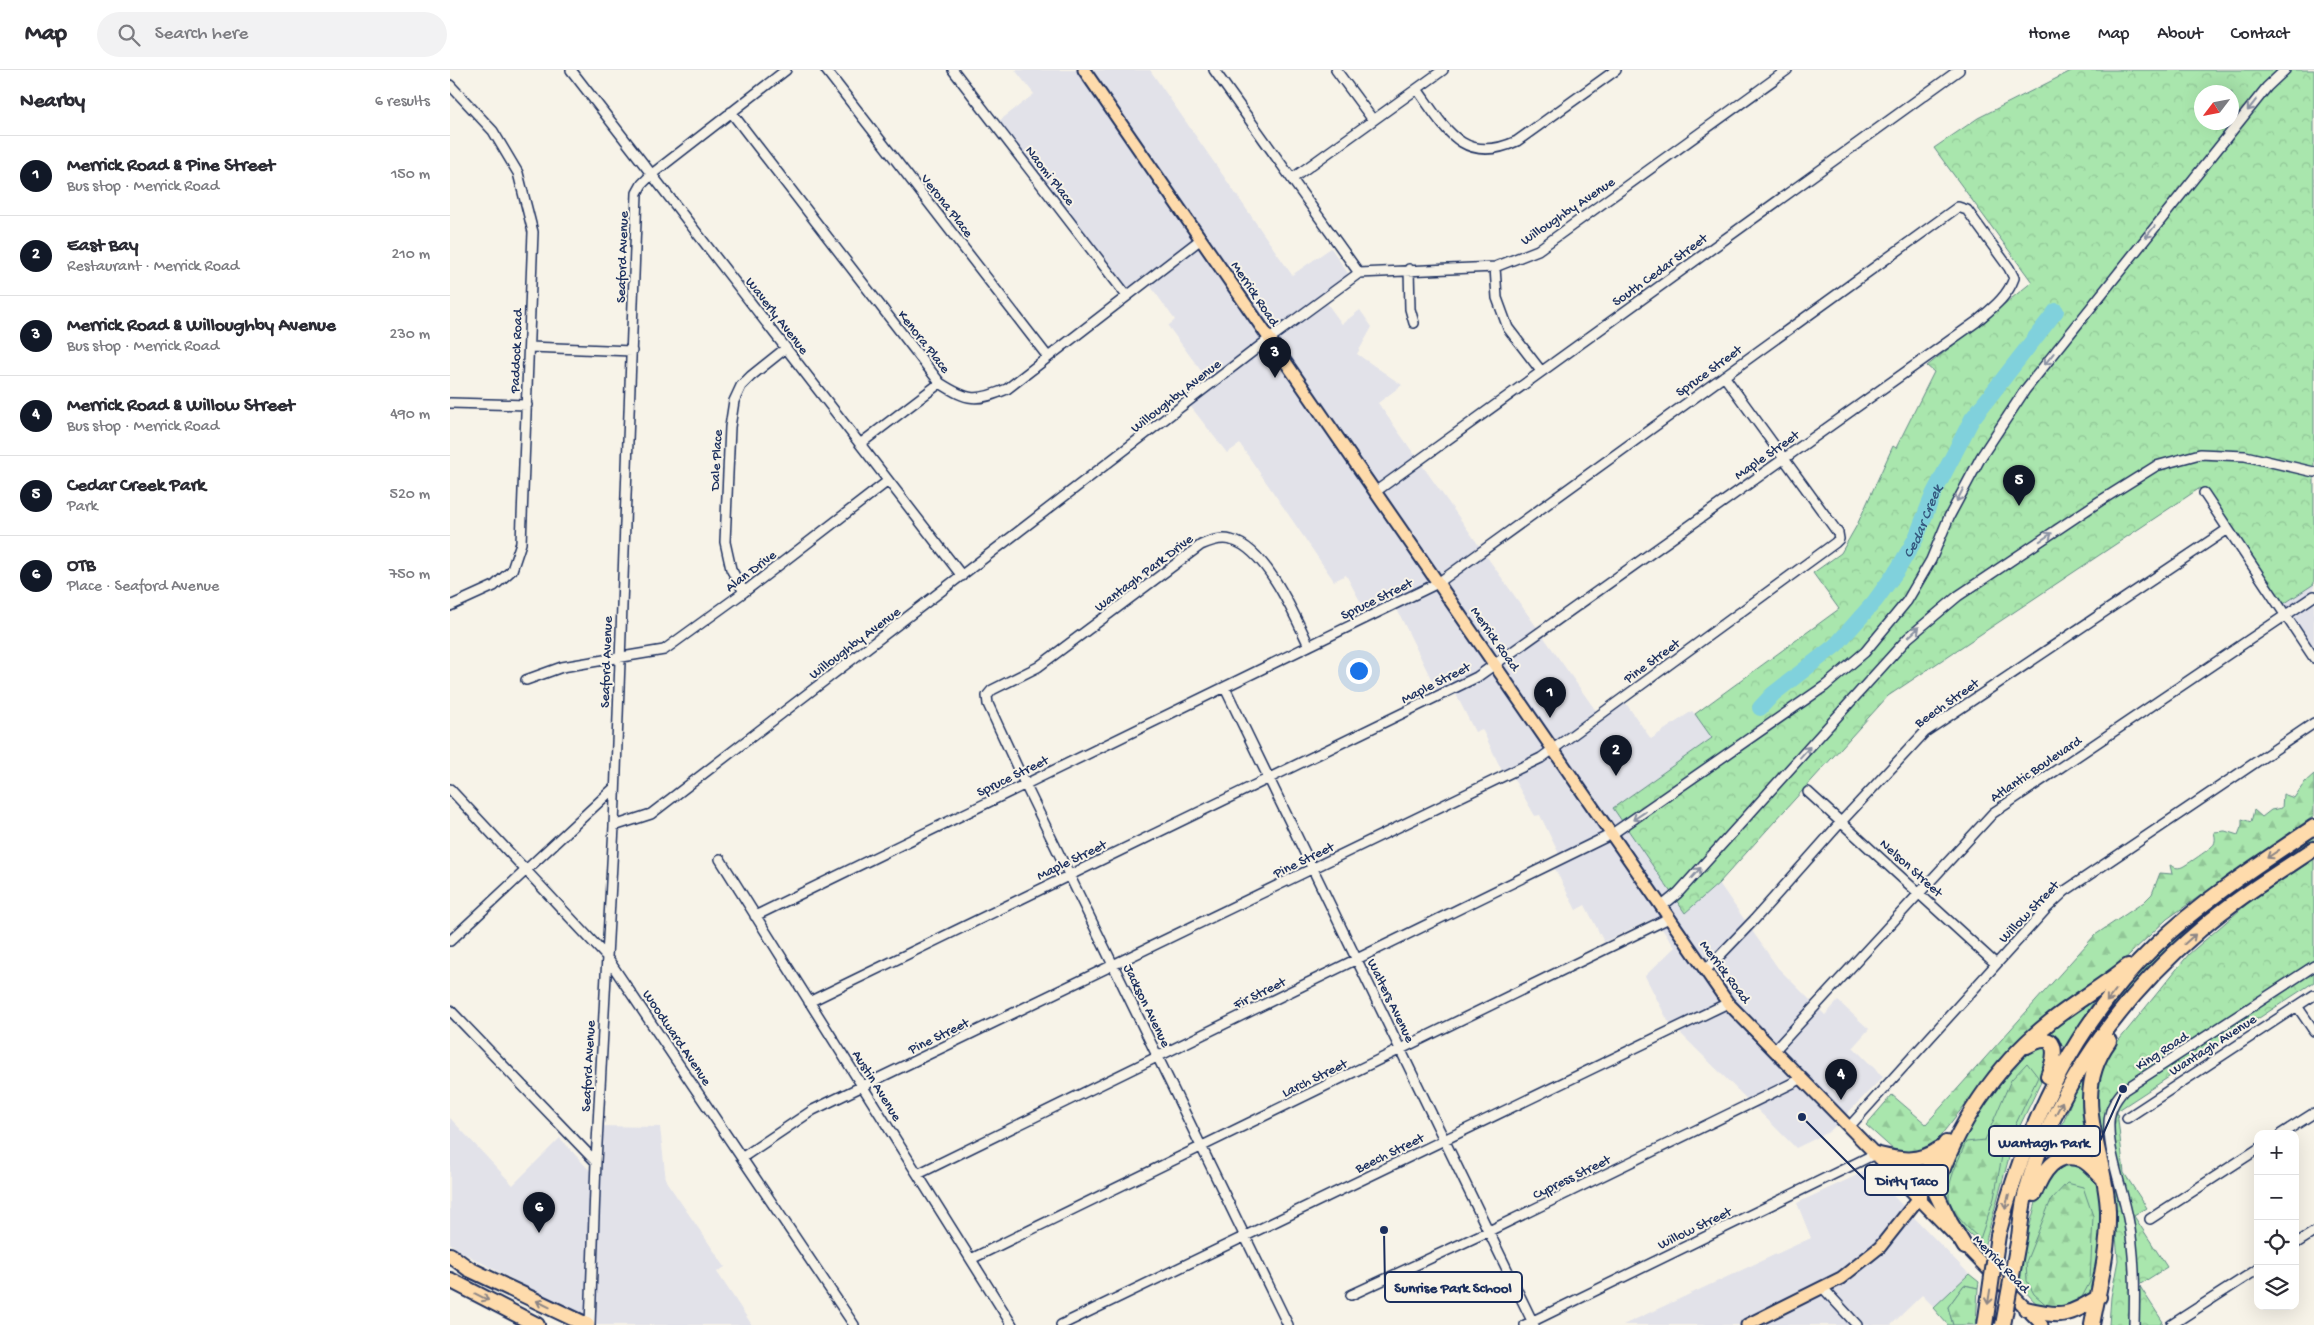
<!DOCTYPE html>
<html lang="en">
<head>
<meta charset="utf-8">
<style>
  :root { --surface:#fff; --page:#f2f2f3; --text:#2b2b33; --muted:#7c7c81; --line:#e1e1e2; --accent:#111827 }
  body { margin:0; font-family:"Gochi Hand",sans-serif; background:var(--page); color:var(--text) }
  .controls { position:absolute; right:15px; bottom:15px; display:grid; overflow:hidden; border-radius:10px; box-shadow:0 5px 20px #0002 }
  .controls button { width:45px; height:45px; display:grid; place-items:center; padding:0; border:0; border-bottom:1px solid var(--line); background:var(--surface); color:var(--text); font:25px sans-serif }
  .compass { position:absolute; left:1744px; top:15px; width:45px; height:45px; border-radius:50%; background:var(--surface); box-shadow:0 5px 20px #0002; rotate:238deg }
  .you { position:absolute; left:908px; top:600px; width:18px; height:18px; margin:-12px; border:4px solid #fff; border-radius:50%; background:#1a73e8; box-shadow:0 0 0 8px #1a73e833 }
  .badge { display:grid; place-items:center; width:32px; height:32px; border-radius:50%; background:var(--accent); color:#fff; font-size:16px; font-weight:700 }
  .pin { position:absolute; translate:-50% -41px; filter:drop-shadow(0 1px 2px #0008) }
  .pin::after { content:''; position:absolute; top:26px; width:18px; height:15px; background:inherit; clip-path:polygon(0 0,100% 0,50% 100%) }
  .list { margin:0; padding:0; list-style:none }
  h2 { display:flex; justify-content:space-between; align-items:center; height:65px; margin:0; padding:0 20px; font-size:21px }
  h2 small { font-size:16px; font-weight:400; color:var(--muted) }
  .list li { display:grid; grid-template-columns:32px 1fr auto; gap:15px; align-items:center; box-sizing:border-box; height:80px; padding:0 20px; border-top:1px solid var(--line) }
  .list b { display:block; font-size:19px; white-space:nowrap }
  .list p { margin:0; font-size:16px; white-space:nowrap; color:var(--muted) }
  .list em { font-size:16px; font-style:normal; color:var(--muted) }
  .icon { flex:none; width:28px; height:28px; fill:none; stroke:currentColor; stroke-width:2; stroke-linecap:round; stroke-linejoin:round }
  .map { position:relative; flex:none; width:1864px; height:1255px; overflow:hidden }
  header { display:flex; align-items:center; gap:30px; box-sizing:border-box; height:70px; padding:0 25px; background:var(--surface); border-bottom:1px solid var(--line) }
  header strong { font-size:24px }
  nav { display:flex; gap:28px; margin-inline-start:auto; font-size:18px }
  .search { width:350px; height:45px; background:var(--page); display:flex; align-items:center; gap:12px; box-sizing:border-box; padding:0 18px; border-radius:28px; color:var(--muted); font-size:19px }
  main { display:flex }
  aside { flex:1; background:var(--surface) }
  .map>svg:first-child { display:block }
</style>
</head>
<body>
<header>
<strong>Map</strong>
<div class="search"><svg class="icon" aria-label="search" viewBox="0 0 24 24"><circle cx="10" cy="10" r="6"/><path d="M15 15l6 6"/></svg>Search here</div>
<nav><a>Home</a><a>Map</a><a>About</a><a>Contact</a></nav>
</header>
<main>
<aside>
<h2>Nearby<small>6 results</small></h2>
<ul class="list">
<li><span class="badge">1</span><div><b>Merrick Road &amp; Pine Street</b><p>Bus stop · Merrick Road</p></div><em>150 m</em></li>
<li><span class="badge">2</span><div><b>East Bay</b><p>Restaurant · Merrick Road</p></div><em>210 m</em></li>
<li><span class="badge">3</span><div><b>Merrick Road &amp; Willoughby Avenue</b><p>Bus stop · Merrick Road</p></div><em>230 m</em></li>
<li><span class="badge">4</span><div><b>Merrick Road &amp; Willow Street</b><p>Bus stop · Merrick Road</p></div><em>490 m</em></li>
<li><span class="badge">5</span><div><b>Cedar Creek Park</b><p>Park</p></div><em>520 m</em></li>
<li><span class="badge">6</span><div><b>OTB</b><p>Place · Seaford Avenue</p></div><em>750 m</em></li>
</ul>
</aside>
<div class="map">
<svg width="1864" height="1255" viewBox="0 0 1864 1255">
  <defs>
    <pattern id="forest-firs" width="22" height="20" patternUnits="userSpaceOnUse" patternTransform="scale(1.25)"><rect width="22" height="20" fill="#a9e6ad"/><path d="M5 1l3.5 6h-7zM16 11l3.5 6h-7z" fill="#91c697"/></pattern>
    <pattern id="park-crowns" width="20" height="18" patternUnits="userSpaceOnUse" patternTransform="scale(1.25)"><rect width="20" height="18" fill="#a9e6ad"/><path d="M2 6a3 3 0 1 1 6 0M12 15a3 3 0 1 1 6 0" fill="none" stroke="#91c697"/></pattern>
  </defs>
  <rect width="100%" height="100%" fill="#f7f3e8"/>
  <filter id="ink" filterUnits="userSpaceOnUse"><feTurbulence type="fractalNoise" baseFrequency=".02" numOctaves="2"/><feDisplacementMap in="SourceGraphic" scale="10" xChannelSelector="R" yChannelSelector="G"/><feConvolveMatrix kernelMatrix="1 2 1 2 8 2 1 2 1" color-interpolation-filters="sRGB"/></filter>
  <g filter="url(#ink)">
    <path fill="#e2e2e9" d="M 565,0 L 700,0 L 842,205 L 881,178 L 899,205 L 871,225 L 892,254 L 910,240 L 922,257 L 907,284 L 952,315 L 928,333 L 1146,641 L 1170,625 L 1201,669 L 1242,641 L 1245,644 L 1263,668 L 1163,738 L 1235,843 L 1269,813 L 1328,898 L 1375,945 L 1388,931 L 1419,959 L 1403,977 L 1433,1007 L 1379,1062 L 1346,1078 L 1218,951 L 1195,906 L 1225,877 L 1204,848 L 1154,872 L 1135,835 L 1126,840 L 1100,789 L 1109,784 L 1090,745 L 1085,746 L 1058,699 L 1052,701 L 1032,659 L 1025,662 L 1001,614 L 987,621 L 943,531 L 917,544 L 896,505 L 884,511 L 790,374 L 777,383 L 734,328 L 757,309 L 718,256 L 725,250 L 694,207 L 676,220 L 548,52 L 584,24 Z
      M 1864,514 L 1864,589 L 1829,537 Z
      M 0,1048 L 63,1115 L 110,1068 L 141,1102 L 143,1056 L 210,1057 L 216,1111 L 275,1197 L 267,1202 L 302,1255 L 119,1255 L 127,1244 L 10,1181 L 0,1173 Z
      M 1418,1100 L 1519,1204 L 1485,1238 L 1472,1225 L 1441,1255 L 1173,1255 L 1361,1168 L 1347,1133 Z"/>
    <path fill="#a9e6ad" stroke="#628a86" d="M 1864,767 L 1864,772 C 1820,801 1773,830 1734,865 C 1692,901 1660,945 1627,989 L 1626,987 C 1655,942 1689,898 1730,862 C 1772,826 1819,798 1864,767 Z
      M 1644,931 L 1615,978 L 1596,961 Z
      M 1588,975 L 1600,979 L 1601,991 L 1565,1066 L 1534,1177 L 1504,1149 L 1490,1120 L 1494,1098 L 1549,1014 L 1569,990 L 1581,978 Z
      M 1642,995 L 1634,1032 L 1635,1051 L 1647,1096 L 1602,1082 L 1623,1027 Z
      M 1617,1092 C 1661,1098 1655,1161 1649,1193 C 1647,1201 1647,1212 1643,1219 C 1635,1235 1612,1247 1595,1239 C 1585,1234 1577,1223 1570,1215 L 1571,1205 L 1570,1203 L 1577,1166 L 1592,1110 L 1598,1102 Z
      M 1519,1204 L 1529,1212 L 1528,1218 L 1514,1215 L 1498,1237 L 1503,1255 L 1498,1255 L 1483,1238 Z"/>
    <path fill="url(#forest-firs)" stroke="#628a86" d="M 1864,704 L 1864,746 L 1717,849 L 1664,899 L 1624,930 L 1590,950 L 1543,999 L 1480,1079 L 1462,1085 L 1446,1082 L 1416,1055 L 1442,1025 L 1476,1054 L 1645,865 L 1694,832 L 1702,824 L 1710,803 L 1722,804 L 1720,795 C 1724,797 1727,799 1732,797 C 1735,796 1763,777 1764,774 C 1766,770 1765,766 1764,762 L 1775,761 L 1788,765 L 1792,755 L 1792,749 L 1801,752 L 1804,740 L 1812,747 L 1821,740 L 1832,738 L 1833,724 L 1844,728 L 1855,712 Z
      M 1577,993 L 1588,1007 L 1553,1081 L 1544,1128 L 1530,1169 C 1487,1131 1495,1122 1516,1072 L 1535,1070 L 1561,1010 Z
      M 1617,1113 L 1633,1117 L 1643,1146 L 1640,1212 L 1632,1227 L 1612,1238 L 1600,1238 L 1584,1224 L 1577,1211 L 1576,1192 L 1601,1130 Z
      M 1514,1215 L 1528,1218 L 1526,1255 L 1503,1255 L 1498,1237 Z"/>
    <path fill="url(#park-crowns)" stroke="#628a86" fill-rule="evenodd" d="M 1623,0 L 1864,0 L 1864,514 L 1829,537 L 1750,418 L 1438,626 L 1269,813 L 1235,843 L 1163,738 L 1262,668 L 1245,644 L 1389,539 L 1363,503 L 1391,483 L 1407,455 L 1443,376 L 1446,378 L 1484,302 L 1477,296 L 1582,212 L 1484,78 L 1528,48 ZM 1752,22 L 1782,22 L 1782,52 L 1752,52 Z
      M 1864,789 L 1864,912 L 1667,1041 L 1674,1103 L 1697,1138 L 1684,1146 L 1717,1197 L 1689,1215 L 1713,1252 L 1709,1255 L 1659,1255 L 1661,1227 L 1668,1190 L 1663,1128 L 1644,1033 L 1648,1006 L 1661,980 L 1739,884 L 1798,833 Z"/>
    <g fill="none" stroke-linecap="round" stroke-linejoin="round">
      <path stroke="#80d1dc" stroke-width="16" id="s1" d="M 1310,638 L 1323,624 L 1386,575 L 1425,531 L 1448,499 L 1466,468 L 1483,425 L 1522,349 L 1606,241"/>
      <defs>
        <path id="minor" d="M 121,0 L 512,506
          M 376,0 L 598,287
          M 503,0 L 677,226
          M 764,0 L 909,203
          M 886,0 L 923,50
          M 0,15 L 43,61 L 68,103 L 83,162 L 71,473 L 62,500 L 44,516 L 0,536
          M 967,19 C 995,58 1013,96 1067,71 L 1166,0
          M 281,42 L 490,313 C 518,331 526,332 557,319 L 751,169
          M 843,108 L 993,0
          M 1045,197 L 1047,228 L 1058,258 L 1091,301
          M 959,199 L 960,239 L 964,253
          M 80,277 L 182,281
          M 0,333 L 77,335
          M 410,374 L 490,313
          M 925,422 L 1509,0
          M 1754,423 L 1864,588
          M 294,522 L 281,499 L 275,472 L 280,357 L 284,331 L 291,316 L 301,306 L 336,278
          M 76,610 L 112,597 L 214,580 L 294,522 L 438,411
          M 775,618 L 1084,1255
          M 0,719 L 156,886 L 404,1255
          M 1358,722 L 1546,894
          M 164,756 L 201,744 L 819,269 L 909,203 L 1045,197 L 1088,180 L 1337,0
          M 270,789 L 562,1255
          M 1211,837 L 1228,823 L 1458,568 L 1508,526 L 1650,431 L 1706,396 L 1750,384 L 1795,386 L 1864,402
          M 305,846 L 988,513 L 1508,137 L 1517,140 L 1559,198 L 1564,208 C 1557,228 1541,239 1526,252 L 1027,607 L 359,932
          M 0,871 L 164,718
          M 1255,901 L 1304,850 L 1391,752 L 1475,662 L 1778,459
          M 1847,936 L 1864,961
          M 0,940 L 146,1092
          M 1324,981 L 1543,743 L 1864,526
          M 1677,1048 L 1864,925
          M 1399,1057 L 1597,838 L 1615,821 L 1864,653
          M 1831,1064 L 1864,1043
          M 293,1087 L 363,1040 L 1091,688 L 1385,473 L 1389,469 L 1388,463 L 1274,306
          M 468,1104 L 1162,764 L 1375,616 L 1415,582 L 1457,531 L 1481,490 L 1499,447 L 1531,387 L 1575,320 L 1817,17 L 1835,0
          M 1700,1149 L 1808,1079
          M 1845,1174 L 1864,1162
          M 521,1189 L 1219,848
          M 1373,1218 L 1407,1255
          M 901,1225 L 1039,1161 L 1351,1009
          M 140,1255 L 146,1092 L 164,756 L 187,123 L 192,114 L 202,104 L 336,0
          M 611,1255 L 1278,933
          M 838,1255 L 575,714 L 538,634 L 537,626 L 542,620 L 588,597 L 751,475 C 760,471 771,467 781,470 C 816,478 845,546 859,576
          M 1075,1255 L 1425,1084
          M 1684,1255 C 1685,1219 1685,1183 1678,1148 C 1673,1121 1659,1085 1659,1058 C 1658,1042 1664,1031 1674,1020 L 1864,896
          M 1721,1255 L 1808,1199"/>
        <path id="major" d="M 634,0 L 1278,933 L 1592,1255
          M 1297,1255 L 1391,1208 L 1430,1177 L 1468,1129"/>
        <path id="highway" d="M 1577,976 C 1609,958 1607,984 1598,1006
          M 1425,1084 C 1449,1090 1468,1094 1489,1079
          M 1584,1124 C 1592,1103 1606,1079 1632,1090 C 1639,1093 1647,1103 1653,1108
          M 1468,1129 L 1479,1098 L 1496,1073
          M 1548,1165 C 1576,1056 1623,954 1706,875 C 1754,829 1809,794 1864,757
          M 1569,1167 C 1571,1152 1572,1136 1576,1122 C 1604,1020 1670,928 1750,860 C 1785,829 1825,805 1864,779
          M 1515,1177 L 1500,1152 L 1485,1121 C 1505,1057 1547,994 1600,952 C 1625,932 1653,916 1678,896
          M 0,1185 L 19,1199 L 137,1255
          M 0,1210 L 87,1255
          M 1576,1239 C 1613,1248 1617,1246 1649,1227
          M 1642,1255 C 1649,1217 1659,1181 1658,1141 C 1656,1081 1618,1028 1659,971"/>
      </defs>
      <use href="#minor" stroke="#1b2f5e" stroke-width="12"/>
      <use href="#major" stroke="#1b2f5e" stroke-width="15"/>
      <use href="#highway" stroke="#1b2f5e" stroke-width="18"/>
      <use href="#minor" stroke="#f7f3e8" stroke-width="9"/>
      <use href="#major" stroke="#fedbac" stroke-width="11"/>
      <use href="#highway" stroke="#fedbac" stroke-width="14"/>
      <defs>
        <path id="highway-bridge" d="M 1535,1255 L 1548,1165
          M 1553,1255 L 1569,1167"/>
      </defs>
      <use href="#highway-bridge" stroke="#1b2f5e" stroke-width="18" stroke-linecap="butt"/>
      <use href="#highway-bridge" stroke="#fedbac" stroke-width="14"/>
    </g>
    <defs><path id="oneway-shaft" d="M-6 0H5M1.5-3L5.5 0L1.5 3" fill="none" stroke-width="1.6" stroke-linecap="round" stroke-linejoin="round" transform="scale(1.25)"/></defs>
    <g stroke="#8991a3">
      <use href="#oneway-shaft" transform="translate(1802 35) rotate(128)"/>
      <use href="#oneway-shaft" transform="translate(1700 162) rotate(129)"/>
      <use href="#oneway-shaft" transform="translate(1599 289) rotate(128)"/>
      <use href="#oneway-shaft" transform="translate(1510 425) rotate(117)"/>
      <use href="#oneway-shaft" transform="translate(1596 467) rotate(-34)"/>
      <use href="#oneway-shaft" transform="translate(1464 562) rotate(-43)"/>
      <use href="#oneway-shaft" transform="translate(1355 682) rotate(-48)"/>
      <use href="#oneway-shaft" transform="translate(1189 746) rotate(146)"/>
      <use href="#oneway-shaft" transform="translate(1246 803) rotate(-48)"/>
    </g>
    <g stroke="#8c8585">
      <use href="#oneway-shaft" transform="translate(1823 784) rotate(146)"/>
      <use href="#oneway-shaft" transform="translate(1740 869) rotate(-42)"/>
      <use href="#oneway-shaft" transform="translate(1661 926) rotate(128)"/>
      <use href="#oneway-shaft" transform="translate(1609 1038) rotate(-63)"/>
      <use href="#oneway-shaft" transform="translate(1557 1132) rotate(104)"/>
      <use href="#oneway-shaft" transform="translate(32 1227) rotate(27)"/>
      <use href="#oneway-shaft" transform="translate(1539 1227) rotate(99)"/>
      <use href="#oneway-shaft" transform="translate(93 1234) rotate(-154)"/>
    </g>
  </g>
  <g text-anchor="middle" stroke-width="4" stroke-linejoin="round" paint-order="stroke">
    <g font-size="14" fill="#1b2f5e" stroke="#f7f3e8">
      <text transform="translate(601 105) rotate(52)" y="5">Naomi Place</text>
      <text transform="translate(498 135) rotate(52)" y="5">Verona Place</text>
      <text transform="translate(1117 140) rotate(-34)" y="5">Willoughby Avenue</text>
      <text transform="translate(171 187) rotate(-88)" y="5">Seaford Avenue</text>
      <text transform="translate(1209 199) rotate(-36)" y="5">South Cedar Street</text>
      <text transform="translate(806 223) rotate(56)" y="5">Merrick Road</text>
      <text transform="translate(328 245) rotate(52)" y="5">Waverly Avenue</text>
      <text transform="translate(475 271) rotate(52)" y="5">Kenora Place</text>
      <text transform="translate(65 281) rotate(-88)" y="5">Paddock Road</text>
      <text transform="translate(1258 300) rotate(-36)" y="5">Spruce Street</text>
      <text transform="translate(725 325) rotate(-38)" y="5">Willoughby Avenue</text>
      <text transform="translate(1316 384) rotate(-35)" y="5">Maple Street</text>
      <text transform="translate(265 390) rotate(-87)" y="5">Dale Place</text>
      <text transform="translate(300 500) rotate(-37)" y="5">Alan Drive</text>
      <text transform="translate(693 502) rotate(-37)" y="5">Wantagh Park Drive</text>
      <text transform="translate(926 528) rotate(-26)" y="5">Spruce Street</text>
      <text transform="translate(1046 568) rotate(55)" y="5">Merrick Road</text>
      <text transform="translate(404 572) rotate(-37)" y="5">Willoughby Avenue</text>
      <text transform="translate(1201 590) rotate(-36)" y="5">Pine Street</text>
      <text transform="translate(155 592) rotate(-88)" y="5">Seaford Avenue</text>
      <text transform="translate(985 612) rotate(-27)" y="5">Maple Street</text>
      <text transform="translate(1496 632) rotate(-35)" y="5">Beech Street</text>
      <text transform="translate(1585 698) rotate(-34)" y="5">Atlantic Boulevard</text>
      <text transform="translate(562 705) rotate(-26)" y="5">Spruce Street</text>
      <text transform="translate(621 789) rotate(-26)" y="5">Maple Street</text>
      <text transform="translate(853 789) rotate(-26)" y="5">Pine Street</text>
      <text transform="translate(1462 797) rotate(42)" y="5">Nelson Street</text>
      <text transform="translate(1578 841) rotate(-46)" y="5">Willow Street</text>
      <text transform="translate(1276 901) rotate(53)" y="5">Merrick Road</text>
      <text transform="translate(809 922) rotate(-26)" y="5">Fir Street</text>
      <text transform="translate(942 930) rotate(64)" y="5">Walters Avenue</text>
      <text transform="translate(698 935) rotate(64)" y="5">Jackson Avenue</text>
      <text transform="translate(488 965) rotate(-26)" y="5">Pine Street</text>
      <text transform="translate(228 967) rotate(56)" y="5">Woodward Avenue</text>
      <text transform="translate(1762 974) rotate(-33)" y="5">Wantagh Avenue</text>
      <text transform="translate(1711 980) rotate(-33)" y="5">King Road</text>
      <text transform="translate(137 996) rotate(-87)" y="5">Seaford Avenue</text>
      <text transform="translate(864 1007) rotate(-26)" y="5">Larch Street</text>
      <text transform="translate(428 1015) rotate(58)" y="5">Austin Avenue</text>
      <text transform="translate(939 1082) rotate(-26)" y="5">Beech Street</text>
      <text transform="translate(1121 1106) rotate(-26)" y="5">Cypress Street</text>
      <text transform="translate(1244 1157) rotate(-26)" y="5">Willow Street</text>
      <text transform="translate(1552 1193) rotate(46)" y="5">Merrick Road</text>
    </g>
    <g font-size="15" font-style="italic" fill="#34587e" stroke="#f7f3e8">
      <text dy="5" stroke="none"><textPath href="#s1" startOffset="251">Cedar Creek</textPath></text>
    </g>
  </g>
  <path fill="none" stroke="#1b2f5e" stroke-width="2" d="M1673 1019L1650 1071M1352 1047L1415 1110M934 1160L935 1217"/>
  <g fill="#1b2f5e" stroke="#f7f3e8" stroke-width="2">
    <circle cx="1673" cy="1019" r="5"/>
    <circle cx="1352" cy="1047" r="5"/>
    <circle cx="934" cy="1160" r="5"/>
  </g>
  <g fill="#f7f3e8" stroke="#1b2f5e" stroke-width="2">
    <rect x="1539" y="1056" width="111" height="30" rx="5"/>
    <rect x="1415" y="1095" width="83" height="30" rx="5"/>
    <rect x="935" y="1202" width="137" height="30" rx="5"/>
  </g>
  <g font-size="15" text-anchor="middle" font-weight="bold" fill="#1b2f5e">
    <text x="1594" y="1077">Wantagh Park</text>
    <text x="1457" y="1115">Dirty Taco</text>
    <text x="1003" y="1222">Sunrise Park School</text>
  </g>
</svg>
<div class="controls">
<button>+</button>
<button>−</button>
<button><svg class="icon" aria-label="locate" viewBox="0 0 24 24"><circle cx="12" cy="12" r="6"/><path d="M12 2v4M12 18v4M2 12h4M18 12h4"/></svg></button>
<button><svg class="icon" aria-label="layers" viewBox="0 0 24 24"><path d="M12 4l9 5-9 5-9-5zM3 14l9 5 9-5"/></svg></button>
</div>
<svg class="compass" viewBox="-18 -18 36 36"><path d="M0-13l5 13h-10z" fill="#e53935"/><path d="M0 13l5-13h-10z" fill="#7c7c81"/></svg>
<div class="you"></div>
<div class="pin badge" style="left:1100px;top:648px">1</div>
<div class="pin badge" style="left:1166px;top:706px">2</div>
<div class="pin badge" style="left:825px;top:308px">3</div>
<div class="pin badge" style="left:1391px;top:1030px">4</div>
<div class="pin badge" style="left:1569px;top:436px">5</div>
<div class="pin badge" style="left:89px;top:1163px">6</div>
</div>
</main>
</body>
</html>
